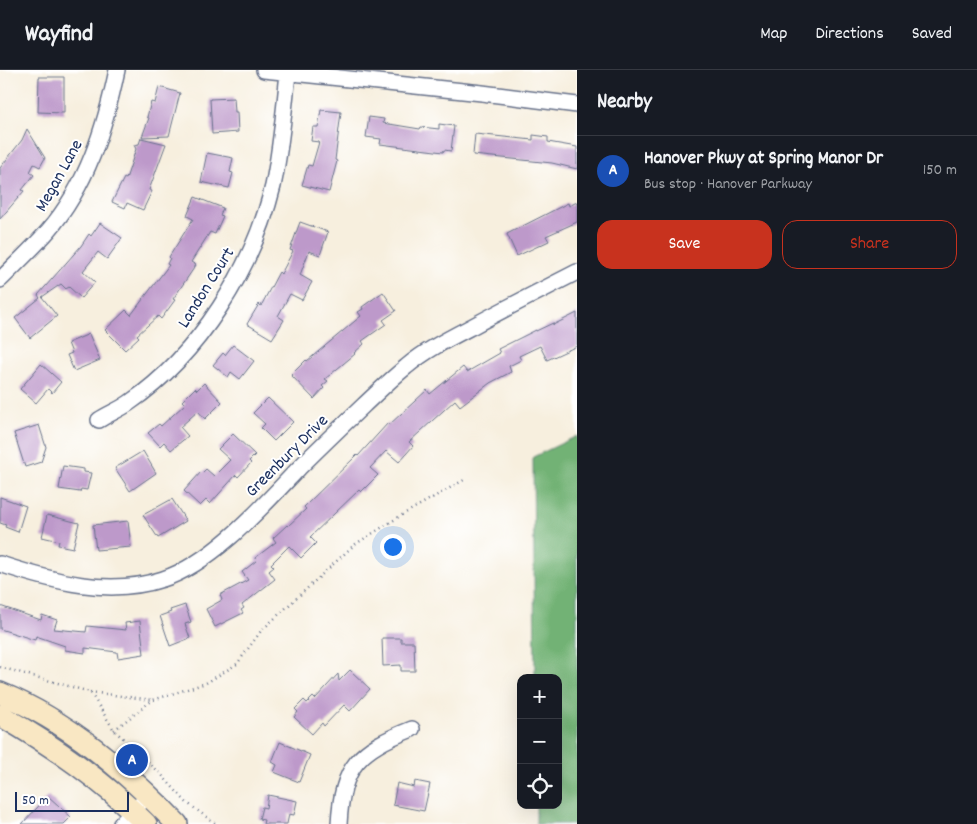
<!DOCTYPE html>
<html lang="en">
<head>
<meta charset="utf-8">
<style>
  :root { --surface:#171b24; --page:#242831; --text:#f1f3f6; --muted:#9ea1a6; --line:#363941; --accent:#c8321e }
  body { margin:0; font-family:Dekko,sans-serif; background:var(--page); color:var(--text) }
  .controls { position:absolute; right:15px; bottom:15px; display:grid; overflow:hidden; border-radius:10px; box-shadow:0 5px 20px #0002 }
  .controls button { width:45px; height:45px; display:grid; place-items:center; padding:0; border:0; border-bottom:1px solid var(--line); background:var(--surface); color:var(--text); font:25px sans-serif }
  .scale { position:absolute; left:15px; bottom:12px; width:114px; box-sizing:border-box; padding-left:5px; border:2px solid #1b2f5e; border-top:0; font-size:14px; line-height:18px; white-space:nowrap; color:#1b2f5e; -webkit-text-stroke:4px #fff; paint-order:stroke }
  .you { position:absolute; left:392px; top:476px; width:18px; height:18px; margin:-12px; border:4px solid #fff; border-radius:50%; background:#1a73e8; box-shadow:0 0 0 8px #1a73e833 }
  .badge { display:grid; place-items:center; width:32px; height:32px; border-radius:50%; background:var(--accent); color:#fff; font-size:16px; font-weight:700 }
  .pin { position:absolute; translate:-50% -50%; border:2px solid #fff; box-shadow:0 1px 5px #0006 }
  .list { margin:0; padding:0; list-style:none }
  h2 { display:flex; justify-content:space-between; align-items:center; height:65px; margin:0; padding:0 20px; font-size:21px }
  h2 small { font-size:16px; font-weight:400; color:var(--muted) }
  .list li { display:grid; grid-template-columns:32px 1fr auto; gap:15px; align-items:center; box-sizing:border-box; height:70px; padding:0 20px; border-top:1px solid var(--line) }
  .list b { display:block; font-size:19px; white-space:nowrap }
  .list p { margin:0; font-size:16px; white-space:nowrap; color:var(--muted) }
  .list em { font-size:16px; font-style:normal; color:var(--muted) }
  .actions { display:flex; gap:10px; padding:15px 20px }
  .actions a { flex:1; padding:11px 0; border:1px solid var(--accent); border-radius:15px; text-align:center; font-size:18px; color:var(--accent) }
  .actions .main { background:var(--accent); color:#fff }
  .icon { flex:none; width:28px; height:28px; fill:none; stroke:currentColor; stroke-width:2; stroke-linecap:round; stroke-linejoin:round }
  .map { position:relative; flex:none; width:577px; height:754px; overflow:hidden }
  header { display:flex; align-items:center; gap:30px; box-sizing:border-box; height:70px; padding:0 25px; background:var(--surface); border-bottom:1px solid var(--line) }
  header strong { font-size:24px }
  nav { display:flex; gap:28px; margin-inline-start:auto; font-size:18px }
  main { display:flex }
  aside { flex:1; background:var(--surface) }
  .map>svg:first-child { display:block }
</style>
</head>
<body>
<header>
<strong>Wayfind</strong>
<nav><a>Map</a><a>Directions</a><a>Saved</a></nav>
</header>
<main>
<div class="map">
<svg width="577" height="754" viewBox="0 0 577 754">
  <rect width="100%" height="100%" fill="#fff"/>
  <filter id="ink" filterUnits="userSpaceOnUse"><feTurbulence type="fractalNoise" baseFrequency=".02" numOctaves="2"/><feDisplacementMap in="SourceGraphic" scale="10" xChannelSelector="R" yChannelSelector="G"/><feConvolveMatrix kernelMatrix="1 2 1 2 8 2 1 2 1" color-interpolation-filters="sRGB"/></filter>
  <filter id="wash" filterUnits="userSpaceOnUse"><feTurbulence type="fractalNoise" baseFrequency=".0096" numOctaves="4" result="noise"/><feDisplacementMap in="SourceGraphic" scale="20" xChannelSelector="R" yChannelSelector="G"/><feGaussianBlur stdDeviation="1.12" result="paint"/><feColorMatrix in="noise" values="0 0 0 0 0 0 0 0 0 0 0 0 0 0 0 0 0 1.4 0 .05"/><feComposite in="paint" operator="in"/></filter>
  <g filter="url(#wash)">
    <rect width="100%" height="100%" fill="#f7efde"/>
    <path fill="#72b274" stroke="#467069" d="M 577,366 L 577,754 L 536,754 L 536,735 L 558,735 L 558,608 L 535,608 L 533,387 Z"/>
    <g id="blocks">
      <path fill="#bd99ca" d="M 39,7 L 64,7 L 64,43 L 38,42 Z
        M 159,17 L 180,23 L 169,66 L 142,67 L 149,48 L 147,47 L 151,32 L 155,33 Z
        M 234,28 L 235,42 L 237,42 L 238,62 L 212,64 L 210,29 Z
        M 321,40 L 341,42 L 335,90 L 337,91 L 329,122 L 302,115 L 308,95 L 312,96 L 319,72 L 311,71 L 313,57 L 318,57 Z
        M 369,47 L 384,49 L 383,53 L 420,59 L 421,57 L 439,59 L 439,54 L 454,56 L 451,81 L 444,80 L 443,82 L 380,74 L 381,69 L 366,67 Z
        M 27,59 L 45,88 L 40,97 L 34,94 L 30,102 L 34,105 L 22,120 L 24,121 L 0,149 L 0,98 L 22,70 Z
        M 475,64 L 533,70 L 533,65 L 548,67 L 548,72 L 577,77 L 577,99 L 552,93 L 473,85 Z
        M 141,68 L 166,74 L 149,120 L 152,121 L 143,140 L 127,133 L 125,138 L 112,132 L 124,108 L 126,109 L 136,79 L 134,75 L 139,74 Z
        M 207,83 L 233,88 L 230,102 L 233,103 L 229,118 L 201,112 Z
        M 195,127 L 223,138 L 220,145 L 223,146 L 215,164 L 210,162 L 191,192 L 196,195 L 173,229 L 175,230 L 161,249 L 158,246 L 137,265 L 139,267 L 125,280 L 105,260 L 126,240 L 131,245 L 169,195 L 167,194 L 170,188 L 169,187 L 193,149 L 187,146 Z
        M 577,132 L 577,152 L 546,166 L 549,171 L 517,186 L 507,164 L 568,133 L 569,136 Z
        M 300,152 L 328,162 L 320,185 L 309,181 L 300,205 L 312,212 L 302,230 L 290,224 L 278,246 L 284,250 L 272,269 L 247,254 L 259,234 L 261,236 L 279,202 L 281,204 L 293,181 L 290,180 Z
        M 100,153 L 122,168 L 107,189 L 98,182 L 83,201 L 95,212 L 81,228 L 69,217 L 66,219 L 61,214 L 42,227 L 57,246 L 30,268 L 15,248 L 40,228 L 38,225 L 81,176 L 89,164 L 91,166 Z
        M 383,222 L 396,241 L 383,250 L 386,254 L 362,271 L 364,274 L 354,283 L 355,284 L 325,309 L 328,311 L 322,316 L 324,318 L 314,329 L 291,305 L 306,290 L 307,291 L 361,246 L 358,242 L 363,239 L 362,237 Z
        M 577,243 L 577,276 L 547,290 L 540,276 L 519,286 L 521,290 L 509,296 L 511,302 L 490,313 L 460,336 L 455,330 L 409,372 L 413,376 L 399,392 L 386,381 L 370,398 L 378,405 L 361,422 L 359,420 L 310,467 L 316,473 L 301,488 L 289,476 L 271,494 L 274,497 L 269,501 L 275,509 L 242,535 L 244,538 L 241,540 L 243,543 L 215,557 L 206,539 L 222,530 L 220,525 L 248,510 L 242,502 L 256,491 L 255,488 L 276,472 L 273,468 L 287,455 L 288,456 L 306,439 L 304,437 L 357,385 L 358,386 L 388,353 L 389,355 L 427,320 L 430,324 L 463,297 L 467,302 L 500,283 L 498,279 L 536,260 L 536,261 L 553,253 L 553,255 Z
        M 89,264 L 100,290 L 74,301 L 67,285 L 72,283 L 68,273 Z
        M 233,275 L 254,291 L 240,309 L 231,302 L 228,307 L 213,295 L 223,283 L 225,285 Z
        M 41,294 L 61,312 L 52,323 L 48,319 L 36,333 L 20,319 Z
        M 204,313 L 222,332 L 205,349 L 198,341 L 180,357 L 188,366 L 171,380 L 164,372 L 160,376 L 148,363 L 159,354 L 161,356 L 185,334 L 182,331 L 195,318 L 197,320 Z
        M 268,328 L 293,352 L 274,371 L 261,358 L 265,354 L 253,343 Z
        M 39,355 L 46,377 L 41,392 L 25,397 L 14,363 Z
        M 233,364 L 255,385 L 249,391 L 251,393 L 238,407 L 236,405 L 210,434 L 206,430 L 200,436 L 184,421 L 201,402 L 202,403 L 206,399 L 214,406 L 230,390 L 218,379 Z
        M 143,381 L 156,403 L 130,421 L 115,398 Z
        M 63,396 L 84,399 L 84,402 L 91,403 L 87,420 L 81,419 L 80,422 L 59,419 Z
        M 0,427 L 26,436 L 18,462 L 5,457 L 6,455 L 0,453 Z
        M 172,429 L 186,451 L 158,468 L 143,445 Z
        M 47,445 L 79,453 L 73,478 L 58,475 L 59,471 L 42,467 Z
        M 128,451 L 131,477 L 96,480 L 93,455 Z
        M 185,535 L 191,552 L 185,554 L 190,568 L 170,576 L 160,546 L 171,542 L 170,540 Z
        M 0,536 L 41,550 L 42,545 L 57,550 L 54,559 L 86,562 L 87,556 L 126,560 L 125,553 L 140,551 L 144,584 L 118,588 L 117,582 L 85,578 L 85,583 L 65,580 L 65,576 L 36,566 L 35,570 L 0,559 Z
        M 382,568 L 401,568 L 401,572 L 414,572 L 415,601 L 401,601 L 401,595 L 383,596 Z
        M 350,600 L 370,619 L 350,641 L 344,635 L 324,656 L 322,653 L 312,664 L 294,647 L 298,642 L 295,639 L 304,630 L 307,633 L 313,627 L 315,629 L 338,604 L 339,611 Z
        M 280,672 L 310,685 L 299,712 L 274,702 L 277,695 L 272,692 Z
        M 415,711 L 430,714 L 424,741 L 393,735 L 397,713 L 414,717 Z
        M 268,725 L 297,731 L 294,745 L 289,744 L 287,754 L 263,754 L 264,750 L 259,749 L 262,737 L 266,738 Z
        M 48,726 L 71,747 L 64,754 L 22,754 Z"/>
    </g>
  </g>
  <g filter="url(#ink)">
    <use href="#blocks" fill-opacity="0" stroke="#68728b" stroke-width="1"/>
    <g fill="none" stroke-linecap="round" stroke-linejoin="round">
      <defs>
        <path id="street" d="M 264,0 L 482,23 L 577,35
          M 0,210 C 16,194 33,178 48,161 C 87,116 105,57 117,0
          M 99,350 C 108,344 119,340 129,333 C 199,285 253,198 273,116 C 281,79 284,41 288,3
          M 0,494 C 52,511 109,527 163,509 C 213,493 263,436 299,398 C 320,377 342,356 364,335 C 378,322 391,309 406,297 C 426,280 450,268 473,256 C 508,237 542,220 577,202
          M 121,754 L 139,735
          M 339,754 C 342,695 359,680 412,659"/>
        <path id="secondary" d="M 0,623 C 68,651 126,701 177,754
          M 0,645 C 55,677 101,709 146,754"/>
      </defs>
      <use href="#street" stroke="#68728b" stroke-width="18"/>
      <use href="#secondary" stroke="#68728b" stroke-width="24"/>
      <path stroke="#68728b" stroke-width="2.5" stroke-dasharray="1 4" stroke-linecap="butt" d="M 0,597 L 90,622 L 114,660 L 159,702 L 186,732 L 216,754
        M 90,622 L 153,630
        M 114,660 L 153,630 L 206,613 L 237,594 L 261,561 L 354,475 L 402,445 L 464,410"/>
      <use href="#street" stroke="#fff" stroke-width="15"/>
      <use href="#secondary" stroke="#f9e7c3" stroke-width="21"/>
    </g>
  </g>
  <g text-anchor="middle" stroke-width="4" stroke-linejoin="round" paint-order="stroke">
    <g font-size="18" fill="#1b2f5e" stroke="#fff">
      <text transform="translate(58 105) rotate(-61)" y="6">Megan Lane</text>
      <text transform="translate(205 217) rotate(-58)" y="6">Landon Court</text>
      <text transform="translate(286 385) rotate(-45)" y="6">Greenbury Drive</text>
    </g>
  </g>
</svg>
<div class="controls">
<button>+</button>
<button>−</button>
<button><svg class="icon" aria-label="locate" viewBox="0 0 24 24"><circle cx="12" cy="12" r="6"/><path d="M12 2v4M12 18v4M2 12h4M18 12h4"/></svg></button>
</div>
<div class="scale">50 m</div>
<div class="you"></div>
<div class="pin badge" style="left:132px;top:690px;background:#1a4fb4">A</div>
</div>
<aside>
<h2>Nearby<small></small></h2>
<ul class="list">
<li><span class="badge" style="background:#1a4fb4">A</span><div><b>Hanover Pkwy at Spring Manor Dr</b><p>Bus stop · Hanover Parkway</p></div><em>150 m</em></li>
</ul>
<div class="actions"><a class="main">Save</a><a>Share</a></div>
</aside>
</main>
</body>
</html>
